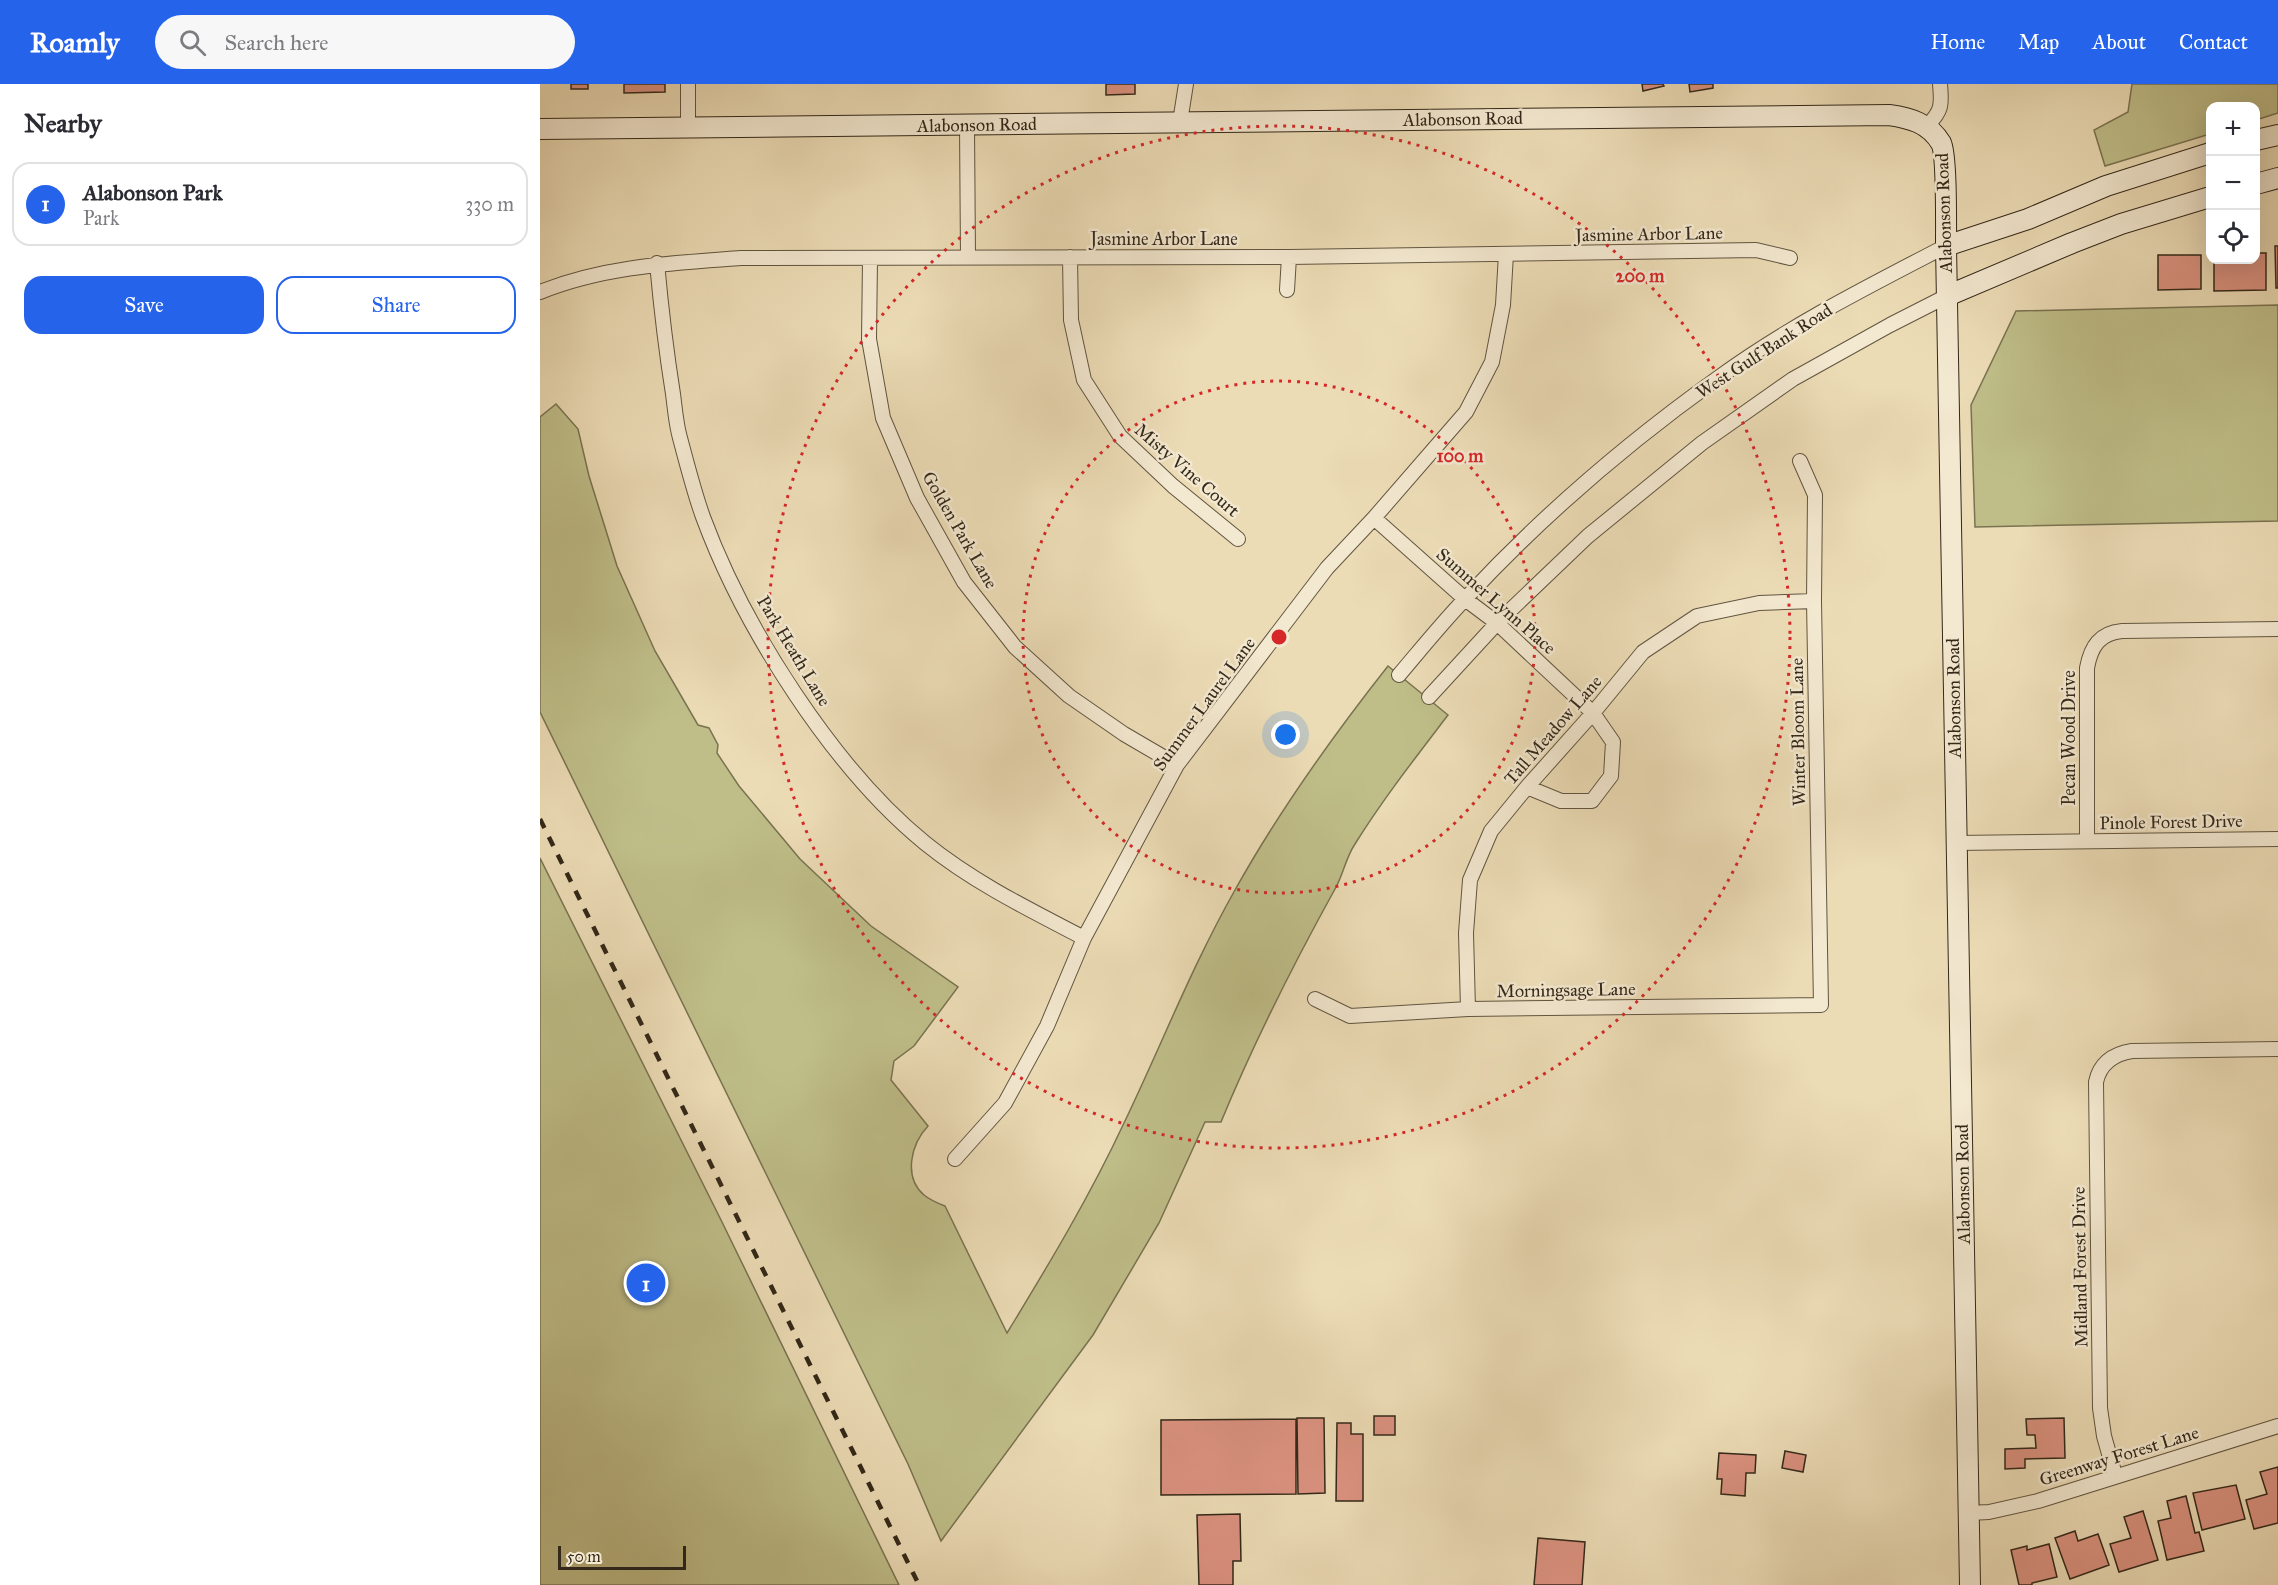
<!DOCTYPE html>
<html lang="en">
<head>
<meta charset="utf-8">
<style>
  :root { --surface:#fff; --page:#f7f7f7; --text:#2b2b33; --muted:#7c7c81; --line:#e1e1e2; --accent:#2563eb }
  body { margin:0; font-family:"IM FELL Great Primer",serif; background:var(--page); color:var(--text) }
  .controls { position:absolute; right:18px; top:18px; display:grid; overflow:hidden; border-radius:12px; box-shadow:0 6px 24px #0002 }
  .controls button { width:54px; height:54px; display:grid; place-items:center; padding:0; border:0; border-bottom:2px solid var(--line); background:var(--surface); color:var(--text); font:30px sans-serif }
  .scale { position:absolute; left:18px; bottom:15px; width:128px; box-sizing:border-box; padding-left:6px; border:3px solid #332819; border-top:0; font-size:16px; line-height:21px; white-space:nowrap; color:#332819; -webkit-text-stroke:4px #f3e8d0; paint-order:stroke }
  .you { position:absolute; left:746px; top:651px; width:21px; height:21px; margin:-15px; border:4px solid #fff; border-radius:50%; background:#1a73e8; box-shadow:0 0 0 9px #1a73e833 }
  .badge { display:grid; place-items:center; width:39px; height:39px; border-radius:50%; background:var(--accent); color:#fff; font-size:20px; font-weight:700 }
  .pin { position:absolute; translate:-50% -50%; border:3px solid #fff; box-shadow:0 2px 6px #0006 }
  .list { margin:0; padding:0; list-style:none }
  h2 { display:flex; justify-content:space-between; align-items:center; height:78px; margin:0; padding:0 24px; font-size:26px }
  h2 small { font-size:20px; font-weight:400; color:var(--muted) }
  .list li { display:grid; grid-template-columns:39px 1fr auto; gap:18px; align-items:center; box-sizing:border-box; height:84px; margin:0 12px 12px; padding:0 12px; border:2px solid var(--line); border-radius:18px }
  .list b { display:block; font-size:22px; white-space:nowrap }
  .list p { margin:0; font-size:20px; white-space:nowrap; color:var(--muted) }
  .list em { font-size:20px; font-style:normal; color:var(--muted) }
  .actions { display:flex; gap:12px; padding:18px 24px }
  .actions a { flex:1; padding:14px 0; border:2px solid var(--accent); border-radius:18px; text-align:center; font-size:21px; color:var(--accent) }
  .actions .main { background:var(--accent); color:#fff }
  .icon { flex:none; width:33px; height:33px; fill:none; stroke:currentColor; stroke-width:2; stroke-linecap:round; stroke-linejoin:round }
  .map { position:relative; flex:none; width:1738px; height:1501px; overflow:hidden }
  header { display:flex; align-items:center; gap:36px; box-sizing:border-box; height:84px; padding:0 30px; background:var(--accent); color:#fff }
  header strong { font-size:28px }
  nav { display:flex; gap:33px; margin-inline-start:auto; font-size:21px }
  .search { width:420px; height:54px; background:var(--page); display:flex; align-items:center; gap:15px; box-sizing:border-box; padding:0 21px; border-radius:33px; color:var(--muted); font-size:22px }
  main { display:flex }
  aside { flex:1; background:var(--surface) }
  .map>svg:first-child { display:block }
</style>
</head>
<body>
<header>
<strong>Roamly</strong>
<div class="search"><svg class="icon" aria-label="search" viewBox="0 0 24 24"><circle cx="10" cy="10" r="6"/><path d="M15 15l6 6"/></svg>Search here</div>
<nav><a>Home</a><a>Map</a><a>About</a><a>Contact</a></nav>
</header>
<main>
<aside>
<h2>Nearby<small></small></h2>
<ul class="list">
<li><span class="badge">1</span><div><b>Alabonson Park</b><p>Park</p></div><em>330 m</em></li>
</ul>
<div class="actions"><a class="main">Save</a><a>Share</a></div>
</aside>
<div class="map">
<svg width="1738" height="1501" viewBox="0 0 1738 1501">
  <rect width="100%" height="100%" fill="#ecdcb6"/>
  <filter id="stains"><feTurbulence type="fractalNoise" baseFrequency=".00333" numOctaves="4"/><feColorMatrix values="0 0 0 0 .2 0 0 0 0 .09 0 0 0 0 .02 0 0 0 .5 -.17"/></filter>
  <radialGradient id="worn" r=".72"><stop offset=".6" stop-color="#630" stop-opacity="0"/><stop offset="1" stop-color="#630" stop-opacity=".3"/></radialGradient>
  <path fill="#bfbe89" stroke="#797351" stroke-width="1.5" d="M 1592,0 L 1738,0 L 1738,29 L 1716,36 L 1716,22 L 1670,22 L 1670,50 L 1565,82 L 1554,46 L 1588,28 Z
    M 1738,221 L 1738,437 L 1435,443 L 1431,321 L 1476,227 Z
    M 16,320 L 38,345 L 49,392 L 77,482 L 115,567 L 158,641 L 169,644 L 178,661 L 177,669 L 199,702 L 260,775 L 331,842 L 418,903 L 374,962 L 354,977 L 351,996 L 388,1042 C 371,1060 363,1093 384,1111 C 390,1116 397,1119 405,1122 L 467,1249 C 509,1180 550,1112 584,1039 C 621,962 652,882 695,806 C 739,727 792,653 848,582 L 908,631 C 876,673 843,715 815,760 C 806,773 803,791 795,805 C 753,881 714,958 681,1038 L 665,1038 L 619,1139 L 553,1251 L 401,1457 L 368,1380 L 0,628 L 0,333 Z
    M 0,774 L 181,1136 L 359,1501 L 0,1501 Z"/>
  <path fill="#db9280" stroke="#332819" stroke-width="1.5" d="M 31,0 L 48,0 L 48,5 L 31,5 Z
    M 84,0 L 125,0 L 125,8 L 84,9 Z
    M 566,0 L 595,0 L 595,10 L 566,11 Z
    M 1102,0 L 1123,0 L 1124,2 L 1103,7 Z
    M 1149,0 L 1173,0 L 1173,4 L 1150,8 Z
    M 1735,162 L 1738,162 L 1738,204 L 1736,204 Z
    M 1716,169 L 1726,169 L 1726,206 L 1674,207 L 1674,176 L 1716,176 Z
    M 1618,171 L 1661,171 L 1661,205 L 1618,206 Z
    M 834,1332 L 855,1332 L 855,1351 L 834,1351 Z
    M 757,1334 L 784,1334 L 785,1409 L 758,1410 Z
    M 1524,1334 L 1525,1374 L 1485,1375 L 1485,1384 L 1465,1385 L 1465,1365 L 1496,1364 L 1495,1351 L 1487,1351 L 1486,1335 Z
    M 756,1335 L 756,1410 L 621,1411 L 621,1336 Z
    M 797,1339 L 811,1339 L 811,1350 L 823,1350 L 823,1417 L 796,1417 Z
    M 1245,1367 L 1266,1371 L 1263,1388 L 1242,1384 Z
    M 1179,1369 L 1216,1371 L 1215,1389 L 1206,1389 L 1205,1412 L 1181,1410 L 1182,1395 L 1177,1395 Z
    M 1738,1383 L 1738,1439 L 1714,1445 L 1706,1416 L 1727,1410 L 1720,1388 Z
    M 1696,1401 L 1705,1435 L 1662,1446 L 1653,1409 Z
    M 1646,1412 L 1655,1449 L 1659,1448 L 1664,1467 L 1627,1476 L 1618,1437 L 1631,1434 L 1627,1417 Z
    M 1603,1427 L 1618,1476 L 1579,1488 L 1570,1460 L 1591,1454 L 1584,1433 Z
    M 700,1430 L 701,1477 L 693,1477 L 693,1501 L 659,1501 L 657,1431 Z
    M 1535,1447 L 1538,1457 L 1558,1450 L 1569,1481 L 1530,1495 L 1515,1454 Z
    M 998,1454 L 1045,1458 L 1042,1501 L 994,1501 Z
    M 1509,1460 L 1517,1493 L 1492,1499 L 1492,1501 L 1479,1501 L 1471,1466 L 1487,1462 L 1487,1466 Z"/>
  <g fill="none" stroke-linecap="round" stroke-linejoin="round">
    <defs>
      <path id="street" d="M 640,38 L 646,0
        M 427,42 L 428,173
        M 1387,42 C 1402,27 1402,21 1400,0
        M 148,44 L 148,0
        M 530,173 L 531,236 L 544,296 L 580,352 L 633,402 L 698,455
        M 330,176 L 329,255 L 343,334 L 377,414 L 424,498 L 475,563 L 529,612 L 584,650 L 637,681
        M 117,179 C 121,223 126,266 133,310 C 135,325 136,340 140,354 C 147,380 154,408 163,433 C 204,544 293,684 385,759 C 433,798 490,826 544,854
        M 747,206 L 749,173
        M 0,208 C 64,182 133,179 201,174 L 749,173 L 1216,166 L 1250,174
        M 834,434 L 925,515 L 957,539 L 1053,629 L 1073,658 L 1071,692 L 1052,717 L 1021,717 L 987,703
        M 859,591 C 881,565 902,539 925,515 C 1001,433 1087,359 1178,294 C 1249,242 1329,202 1406,162
        M 889,613 L 957,539 L 1048,452 L 1162,359 L 1253,295 L 1350,241 L 1407,212
        M 1547,757 L 1547,584 C 1551,562 1560,549 1582,547 L 1738,545
        M 1416,759 L 1738,755
        M 775,915 L 810,932 L 928,925 L 1281,921 L 1274,517 L 1275,411 L 1260,377
        M 928,925 L 926,849 L 930,796 L 951,747 L 987,703 L 1053,629 L 1103,568 L 1157,532 L 1219,519 L 1274,517
        M 415,1075 L 465,1019 L 507,942 L 544,854 L 637,681 L 787,484 L 834,434 L 926,328 L 952,278 L 963,221 L 966,170
        M 1575,1391 L 1564,1352 L 1560,1324 L 1556,998 C 1560,979 1573,970 1592,967 L 1738,965
        M 1429,1429 L 1449,1428 L 1498,1417 L 1738,1342"/>
      <path id="secondary" d="M 0,45 L 1349,31 C 1370,34 1389,39 1401,59 C 1407,70 1406,144 1406,162 L 1430,1501
        M 1716,56 L 1738,51
        M 1716,100 L 1738,94
        M 1406,162 L 1488,135 L 1566,102 L 1670,69
        M 1407,212 L 1532,159 L 1581,140 L 1670,113"/>
    </defs>
    <use href="#street" stroke="#615540" stroke-width="16"/>
    <use href="#secondary" stroke="#332819" stroke-width="22"/>
    <use href="#street" stroke="#f3e8d0" stroke-width="14"/>
    <use href="#secondary" stroke="#f3e8d0" stroke-width="20"/>
    <path stroke="#332819" stroke-width="4.5" stroke-dasharray="10 10" stroke-linecap="butt" d="M 0,735 L 379,1501"/>
  </g>
  <g fill="none" stroke="#d62828" stroke-width="3" stroke-dasharray="3 6">
    <circle cx="739" cy="553" r="256"/>
    <circle cx="739" cy="553" r="511"/>
  </g>
  <g text-anchor="middle" stroke-width="5" stroke-linejoin="round" paint-order="stroke">
    <g font-size="18" fill="#332819" stroke="#f3e8d0">
      <text transform="translate(923 35) rotate(-1)" y="6">Alabonson Road</text>
      <text transform="translate(437 41) rotate(-1)" y="6">Alabonson Road</text>
      <text transform="translate(1404 129) rotate(-92)" y="6">Alabonson Road</text>
      <text transform="translate(1109 150) rotate(-1)" y="6">Jasmine Arbor Lane</text>
      <text x="624" y="161">Jasmine Arbor Lane</text>
      <text transform="translate(1224 267) rotate(-33)" y="6">West Gulf Bank Road</text>
      <text transform="translate(647 386) rotate(41)" y="6">Misty Vine Court</text>
      <text transform="translate(420 446) rotate(60)" y="6">Golden Park Lane</text>
      <text transform="translate(956 517) rotate(41)" y="6">Summer Lynn Place</text>
      <text transform="translate(254 567) rotate(59)" y="6">Park Heath Lane</text>
      <text transform="translate(1414 614) rotate(-91)" y="6">Alabonson Road</text>
      <text transform="translate(664 620) rotate(-54)" y="6">Summer Laurel Lane</text>
      <text transform="translate(1013 646) rotate(-49)" y="6">Tall Meadow Lane</text>
      <text transform="translate(1258 648) rotate(-91)" y="6">Winter Bloom Lane</text>
      <text transform="translate(1529 654) rotate(-90)" y="6">Pecan Wood Drive</text>
      <text transform="translate(1631 738) rotate(-1)" y="6">Pinole Forest Drive</text>
      <text transform="translate(1026 906) rotate(-1)" y="6">Morningsage Lane</text>
      <text transform="translate(1423 1100) rotate(-91)" y="6">Alabonson Road</text>
      <text transform="translate(1540 1183) rotate(-91)" y="6">Midland Forest Drive</text>
      <text transform="translate(1579 1372) rotate(-17)" y="6">Greenway Forest Lane</text>
    </g>
  </g>
  <circle cx="739" cy="553" r="9" fill="#d62828" stroke="#f3e8d0" stroke-width="3"/>
  <g font-size="18" text-anchor="middle" font-weight="bold" fill="#d62828" stroke="#f3e8d0" stroke-width="5" stroke-linejoin="round" paint-order="stroke">
    <text x="1100" y="198">200 m</text>
    <text x="920" y="378">100 m</text>
  </g>
  <rect width="100%" height="100%" filter="url(#stains)"/>
  <rect width="100%" height="100%" fill="url(#worn)"/>
</svg>
<div class="controls">
<button>+</button>
<button>−</button>
<button><svg class="icon" aria-label="locate" viewBox="0 0 24 24"><circle cx="12" cy="12" r="6"/><path d="M12 2v4M12 18v4M2 12h4M18 12h4"/></svg></button>
</div>
<div class="scale">50 m</div>
<div class="you"></div>
<div class="pin badge" style="left:106px;top:1199px">1</div>
</div>
</main>
</body>
</html>
